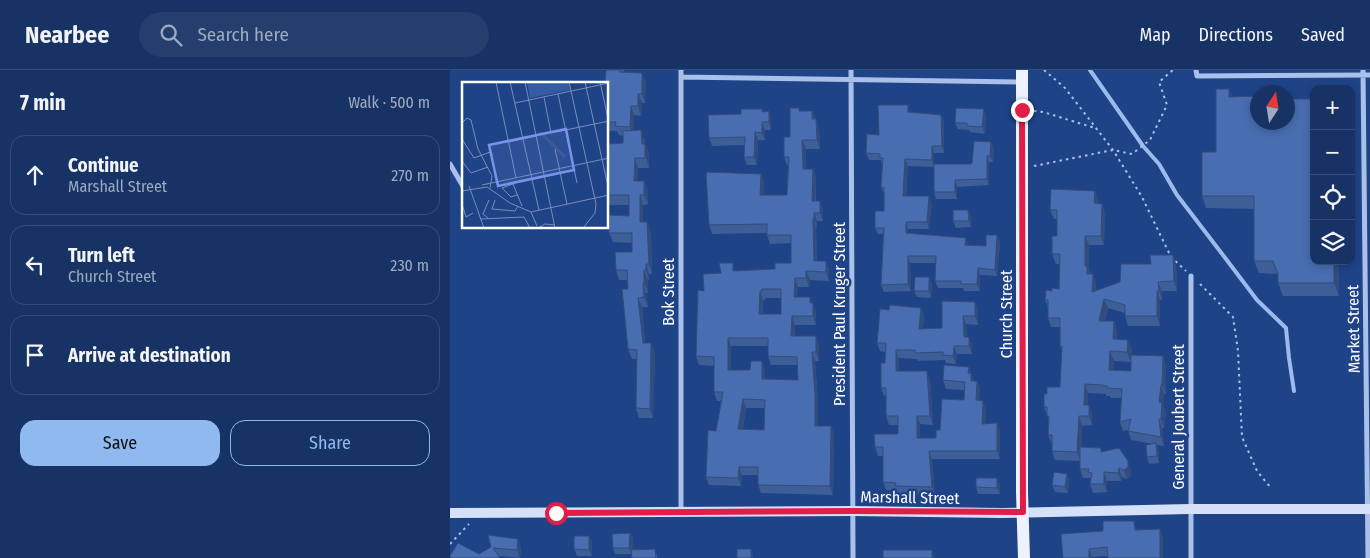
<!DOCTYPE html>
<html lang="en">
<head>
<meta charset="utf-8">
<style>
  :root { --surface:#173265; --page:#243e6e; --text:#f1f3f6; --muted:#9eaabf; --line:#364d79; --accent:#90b9f0 }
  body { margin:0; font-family:"Fira Sans Condensed",sans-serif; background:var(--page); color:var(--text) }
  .controls { position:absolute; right:15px; top:15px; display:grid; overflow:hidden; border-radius:10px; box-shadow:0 2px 8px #0003 }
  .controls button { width:45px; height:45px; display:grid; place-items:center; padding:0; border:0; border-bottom:1px solid var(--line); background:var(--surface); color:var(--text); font:25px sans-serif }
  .compass { position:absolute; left:800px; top:15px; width:45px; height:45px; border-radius:50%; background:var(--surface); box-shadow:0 2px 8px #0003; rotate:12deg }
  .stop { position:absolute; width:15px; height:15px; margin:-11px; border:4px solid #e11d48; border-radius:50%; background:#fff }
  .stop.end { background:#e11d48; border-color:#fff; box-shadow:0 1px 5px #0008 }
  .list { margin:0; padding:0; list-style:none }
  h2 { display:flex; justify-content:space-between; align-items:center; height:65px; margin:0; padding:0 20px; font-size:21px }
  h2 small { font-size:16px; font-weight:400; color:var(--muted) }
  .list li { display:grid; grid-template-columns:32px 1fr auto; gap:15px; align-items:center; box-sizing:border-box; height:80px; margin:0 10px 10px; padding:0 10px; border:1px solid var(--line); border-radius:15px }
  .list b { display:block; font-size:19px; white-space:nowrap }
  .list p { margin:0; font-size:16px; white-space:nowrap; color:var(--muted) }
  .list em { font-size:16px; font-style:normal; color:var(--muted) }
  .actions { display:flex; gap:10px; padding:15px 20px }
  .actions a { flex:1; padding:11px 0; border:1px solid var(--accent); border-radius:15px; text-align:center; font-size:18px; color:var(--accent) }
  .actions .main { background:var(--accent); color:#111 }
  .icon { flex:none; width:28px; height:28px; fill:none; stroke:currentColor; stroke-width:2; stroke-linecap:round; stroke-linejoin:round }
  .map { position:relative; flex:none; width:920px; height:488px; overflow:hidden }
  header { display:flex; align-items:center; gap:30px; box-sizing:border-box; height:70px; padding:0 25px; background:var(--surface); border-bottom:1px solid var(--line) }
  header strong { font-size:24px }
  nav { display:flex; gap:28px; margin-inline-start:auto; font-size:18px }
  .search { width:350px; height:45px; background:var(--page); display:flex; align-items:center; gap:12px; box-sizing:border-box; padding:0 18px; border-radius:28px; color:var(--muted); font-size:19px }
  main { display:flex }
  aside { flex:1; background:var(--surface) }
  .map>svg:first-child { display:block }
</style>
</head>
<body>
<header>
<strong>Nearbee</strong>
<div class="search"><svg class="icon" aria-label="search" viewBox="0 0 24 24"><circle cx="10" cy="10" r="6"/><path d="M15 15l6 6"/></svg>Search here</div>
<nav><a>Map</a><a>Directions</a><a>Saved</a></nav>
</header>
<main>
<aside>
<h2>7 min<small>Walk · 500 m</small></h2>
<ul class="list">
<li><svg class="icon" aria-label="ahead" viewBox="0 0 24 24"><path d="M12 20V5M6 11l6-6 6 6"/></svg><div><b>Continue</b><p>Marshall Street</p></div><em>270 m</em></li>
<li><svg class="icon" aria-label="left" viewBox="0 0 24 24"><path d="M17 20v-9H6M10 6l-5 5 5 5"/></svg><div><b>Turn left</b><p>Church Street</p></div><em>230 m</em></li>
<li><svg class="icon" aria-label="arrive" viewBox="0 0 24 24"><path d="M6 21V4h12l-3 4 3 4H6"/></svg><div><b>Arrive at destination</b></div></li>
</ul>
<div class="actions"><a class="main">Save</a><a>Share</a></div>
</aside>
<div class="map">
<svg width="920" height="488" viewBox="0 0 920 488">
  <rect width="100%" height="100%" fill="#1f4387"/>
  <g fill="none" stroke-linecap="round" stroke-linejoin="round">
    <path stroke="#9dbaec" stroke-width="4" d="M 640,0 L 693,76 L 709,94 L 727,125 L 776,189 L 807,230 L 836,258 L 839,288 L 844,321"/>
    <path stroke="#a9c1ea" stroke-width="2" stroke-dasharray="2.5 4" stroke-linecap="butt" d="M 594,0 L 615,18 L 663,80 L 692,127 L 721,187 L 736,201
      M 584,41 L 593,42 L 645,58
      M 584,96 L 663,80 L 682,84 L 700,70 L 717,35 L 709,12 L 723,0
      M 750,214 L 783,247 L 788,281 L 792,367 L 807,401 L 821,418
      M 0,474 L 19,454"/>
    <path stroke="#a9c1ea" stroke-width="5" d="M 231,0 L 231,443
      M 401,0 L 403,488
      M 746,0 L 747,6 L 920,5
      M 913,0 L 918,488
      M 231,7 L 571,12
      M 0,94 L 14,118
      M 741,488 L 741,206"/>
    <path stroke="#d4e1f8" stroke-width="10" d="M 0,443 L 402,441 L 552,443 L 740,439 L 920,439"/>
    <path stroke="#edf2fe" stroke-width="12" d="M 572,0 L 572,422 L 574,488"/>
  </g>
  <path fill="#3e5e97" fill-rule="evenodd" d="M 156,0 L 174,0 L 174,2 L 196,12 L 195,33 L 192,33 L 191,46 L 184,45 L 183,60 L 195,70 L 195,74 L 199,84 L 199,98 L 188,98 L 188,111 L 194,111 L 198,121 L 198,134 L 193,135 L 193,152 L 197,152 L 201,162 L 202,204 L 199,204 L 199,210 L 198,210 L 198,223 L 196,223 L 198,237 L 192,237 L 195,273 L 205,283 L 203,348 L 189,348 L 186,338 L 187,289 L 182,289 L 178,279 L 178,210 L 169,210 L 166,200 L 182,182 L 182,173 L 163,172 L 159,163 L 179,146 L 179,135 L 158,135 L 158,74 L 173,73 L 173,66 L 169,65 L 167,61 L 158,61 L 158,14 Z
    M 779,19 L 782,27 L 864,191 L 889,191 L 889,226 L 833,226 L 828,213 L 828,204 L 809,203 L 804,191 L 804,139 L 756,138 L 752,126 L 766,82 Z
    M 312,39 L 313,42 L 321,49 L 321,60 L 315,60 L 315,70 L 308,70 L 307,95 L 297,95 L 294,87 L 295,75 L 262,76 L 259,68 L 291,44 Z
    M 350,41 L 362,41 L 369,58 L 370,79 L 356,79 L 356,99 L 363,99 L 366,108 L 366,131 L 373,139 L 373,151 L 367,151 L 367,157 L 366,157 L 367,191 L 376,191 L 379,200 L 379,211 L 360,210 L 359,217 L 348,217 L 347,227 L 362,233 L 366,242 L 366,255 L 345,255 L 345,266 L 369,274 L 369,291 L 365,291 L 368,334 L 368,356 L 381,356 L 384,364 L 383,425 L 311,423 L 308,415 L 308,405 L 292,405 L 291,416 L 259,415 L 256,407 L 266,361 L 271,331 L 267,331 L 264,322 L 264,296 L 249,295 L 246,286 L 254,221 L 271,203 L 325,199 L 341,193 L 341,173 L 320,174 L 317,165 L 317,163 L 262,164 L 259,155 L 311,104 L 314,112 L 313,125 L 337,125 L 338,95 L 337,95 L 334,87 L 340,67 ZM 315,228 L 331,228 L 331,244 L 313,244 L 313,230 L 315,230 ZM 281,276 L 318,276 L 318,286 L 321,295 L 347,295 L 348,310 L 315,309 L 315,300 L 281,300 ZM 296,338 L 315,338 L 314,360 L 293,359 Z
    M 461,42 L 491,45 L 494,52 L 494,83 L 484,83 L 484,94 L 521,94 L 541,72 L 544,79 L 543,92 L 539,92 L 539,115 L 507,117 L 507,129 L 486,129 L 484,122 L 484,97 L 458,96 L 456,126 L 482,133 L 479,159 L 458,159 L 458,164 L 518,175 L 536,176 L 547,165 L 550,172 L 547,206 L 530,205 L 530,221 L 514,221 L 513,218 L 488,218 L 485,211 L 486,193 L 460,193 L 461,221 L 434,222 L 431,215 L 433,164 L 428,164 L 425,158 L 434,141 L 434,124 L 431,117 L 432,95 L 431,90 L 419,90 L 416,83 L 429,65 Z
    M 536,46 L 535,64 L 520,62 L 519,60 L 508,59 L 505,53 Z
    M 648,130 L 648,134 L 652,134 L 655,143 L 654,175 L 639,175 L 639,200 L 646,213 L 646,221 L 726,194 L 727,221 L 712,221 L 712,230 L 710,230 L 710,256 L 678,256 L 675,246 L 675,243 L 658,238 L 655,251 L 664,251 L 667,260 L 667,269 L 682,279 L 681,286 L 716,295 L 716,324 L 714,324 L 713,335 L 716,342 L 714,358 L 712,358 L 714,376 L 707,375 L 709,380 L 709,393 L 699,394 L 697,387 L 703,374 L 681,370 L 678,360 L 673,361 L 670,352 L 672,328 L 661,328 L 660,326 L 656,326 L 656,324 L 638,323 L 638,335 L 642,344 L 642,355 L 632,356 L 631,377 L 652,381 L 681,400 L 681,405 L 677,409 L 672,407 L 671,411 L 657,411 L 657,422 L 643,423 L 640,414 L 641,408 L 633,408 L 630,399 L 630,391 L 605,390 L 602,381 L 602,374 L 598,365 L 599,351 L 594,337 L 597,324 L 610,317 L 612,281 L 610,276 L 610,257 L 601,257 L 598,248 L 598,237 L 595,230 L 602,221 L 609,219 L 610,194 L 606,194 L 602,184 L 607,166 L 607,149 L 604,149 L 600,140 ZM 664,291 L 681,292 L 681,301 L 663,300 Z
    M 518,140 L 521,147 L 521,157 L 506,158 L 503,151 Z
    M 479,207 L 482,214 L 481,228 L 467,227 L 464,221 Z
    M 525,232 L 528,240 L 528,255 L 516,254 L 517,267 L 522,275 L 522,284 L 507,284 L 506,294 L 496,293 L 495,290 L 468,291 L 467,289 L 448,288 L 449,301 L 480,310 L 483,355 L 470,354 L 470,368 L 486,368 L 490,360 L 514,330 L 515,320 L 496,319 L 493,310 L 519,297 L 524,311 L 527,311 L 530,319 L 529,331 L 536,339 L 535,354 L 547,353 L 550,362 L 550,389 L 482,389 L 485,425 L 448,424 L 447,421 L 436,420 L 433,412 L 433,386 L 428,386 L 425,377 L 448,364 L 448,355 L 439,355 L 436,346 L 436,326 L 434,326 L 431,318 L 435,293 L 435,282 L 430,281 L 427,273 L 439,240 L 471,238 L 474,246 L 473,258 L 492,258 Z
    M 617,404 L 619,410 L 618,423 L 605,422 L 602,415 Z
    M 550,415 L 550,424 L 528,424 L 526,417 Z
    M 687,460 L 713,467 L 713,488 L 658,488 L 657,486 L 642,487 L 611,464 Z
    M 180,463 L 183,469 L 182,479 L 207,484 L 207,488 L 212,488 L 182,488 L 181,484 L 165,484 L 163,478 Z
    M 139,466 L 142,473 L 142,486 L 127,486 L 124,479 Z
    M 41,477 L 71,477 L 70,488 L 29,484 Z"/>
  <path fill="#324c7b" d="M 192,3 L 196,12 L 195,33 L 192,24 Z
    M 779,19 L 784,32 L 779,27 Z
    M 188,24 L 192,33 L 191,46 L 188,36 Z
    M 181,36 L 184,45 L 183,66 L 180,57 Z
    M 534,39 L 536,46 L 535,64 L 532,57 Z
    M 319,41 L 321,49 L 321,60 L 319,52 Z
    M 362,41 L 365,50 L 362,49 Z
    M 491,45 L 494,52 L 494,83 L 492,76 Z
    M 366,49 L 369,58 L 370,79 L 367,70 Z
    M 312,52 L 315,60 L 315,70 L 312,63 Z
    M 191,60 L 199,84 L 199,98 L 192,74 Z
    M 305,62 L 308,70 L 307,95 L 304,87 Z
    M 352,70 L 356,79 L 356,108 L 353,99 Z
    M 541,72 L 544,79 L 543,92 L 540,86 Z
    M 482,76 L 484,83 L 484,97 L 482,90 Z
    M 537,86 L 539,92 L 539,115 L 537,109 Z
    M 185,88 L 188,98 L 188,121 L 184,111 Z
    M 455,89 L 458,96 L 455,133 L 453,126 Z
    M 363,99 L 366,108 L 365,139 L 362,131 Z
    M 311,104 L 314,112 L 313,133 L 310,125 Z
    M 505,110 L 507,117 L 507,129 L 505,122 Z
    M 194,111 L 198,121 L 198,134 L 194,125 Z
    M 645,121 L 648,130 L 648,143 L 644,133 Z
    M 190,125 L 193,135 L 193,162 L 190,152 Z
    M 479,126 L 482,133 L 479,159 L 477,152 Z
    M 370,131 L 373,139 L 373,151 L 370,143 Z
    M 652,134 L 655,143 L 654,175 L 651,166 Z
    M 518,140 L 521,147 L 521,157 L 519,151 Z
    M 364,143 L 367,151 L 367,157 L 364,149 Z
    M 363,149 L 366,157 L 367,199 L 364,191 Z
    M 197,152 L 201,162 L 202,204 L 199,194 Z
    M 456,152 L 458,159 L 458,170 L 456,163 Z
    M 547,165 L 550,172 L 547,206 L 545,200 Z
    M 635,166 L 639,175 L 639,200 L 640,205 L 637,204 L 635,196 Z
    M 516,168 L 518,175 L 518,182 L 515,175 Z
    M 723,185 L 726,194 L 727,221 L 724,211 Z
    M 458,186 L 460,193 L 461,221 L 458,214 Z
    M 376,191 L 379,200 L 379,211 L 376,202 Z
    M 884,191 L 889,191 L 889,226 L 884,213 Z
    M 196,194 L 199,204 L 199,210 L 196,200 Z
    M 528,198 L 530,205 L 530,221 L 527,214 Z
    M 194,200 L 198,210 L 198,223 L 194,213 Z
    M 356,201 L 360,210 L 359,217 L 356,208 Z
    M 643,204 L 646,213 L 646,231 L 642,222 Z
    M 479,207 L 482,214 L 481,228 L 479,221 Z
    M 345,208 L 348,217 L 347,235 L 344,227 Z
    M 708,212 L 712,221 L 712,230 L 709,221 Z
    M 193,213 L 196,223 L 198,237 L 194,227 Z
    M 310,221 L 313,230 L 312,253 L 309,244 Z
    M 707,221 L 710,230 L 710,256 L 707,246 Z
    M 360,227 L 366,242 L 366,255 L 363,246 L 360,233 Z
    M 188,228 L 192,237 L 196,283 L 193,273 Z
    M 654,229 L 658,238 L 653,260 L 649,251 Z
    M 525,232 L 528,240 L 528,255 L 525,246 Z
    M 471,238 L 474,246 L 472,267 L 469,259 Z
    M 342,246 L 345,255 L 344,274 L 341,266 Z
    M 513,246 L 516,254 L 517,275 L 514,267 Z
    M 664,251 L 667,260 L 666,278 L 663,269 Z
    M 366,266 L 369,274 L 369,291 L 366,282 Z
    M 519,267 L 522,275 L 522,284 L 519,276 Z
    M 278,268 L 281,276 L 281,308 L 278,300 Z
    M 678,270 L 682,279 L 681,292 L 677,282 Z
    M 201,273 L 205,283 L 203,348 L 200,339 Z
    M 504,276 L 507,284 L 506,294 L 503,286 Z
    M 446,280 L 448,288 L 449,309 L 446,301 Z
    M 660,281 L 664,291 L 663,309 L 659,300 Z
    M 362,282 L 365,291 L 368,334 L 368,364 L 365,356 Z
    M 713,286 L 716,295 L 716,324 L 712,315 Z
    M 312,291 L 315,300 L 315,317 L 312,309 Z
    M 519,297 L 524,311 L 524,319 L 518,303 Z
    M 477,301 L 480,310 L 483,355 L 480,346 Z
    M 527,311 L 530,319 L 529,339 L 526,330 Z
    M 635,314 L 638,323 L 638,344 L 634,335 Z
    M 711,315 L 714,324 L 713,335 L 716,342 L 714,358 L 711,349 L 709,332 Z
    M 293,329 L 296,338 L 291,368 L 288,359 Z
    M 533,331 L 536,339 L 535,362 L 532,354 Z
    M 639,335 L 642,344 L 642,355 L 639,346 Z
    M 467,346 L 470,354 L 470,377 L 467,368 Z
    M 629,346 L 632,356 L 631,391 L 627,382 Z
    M 709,349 L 712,358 L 714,376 L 711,367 Z
    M 547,353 L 550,362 L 550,389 L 547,381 Z
    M 381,356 L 384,364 L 383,425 L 380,416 Z
    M 706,373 L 709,380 L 709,393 L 707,386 Z
    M 479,381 L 482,389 L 485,425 L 482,417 Z
    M 678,391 L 681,400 L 681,405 L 677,409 L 674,400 Z
    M 289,397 L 292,405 L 291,416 L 288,408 Z
    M 669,398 L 672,407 L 671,411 L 668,403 Z
    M 654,402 L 657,411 L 657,422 L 654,414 Z
    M 617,404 L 619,410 L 618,423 L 615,417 Z
    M 547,408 L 550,415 L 550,424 L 547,418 Z
    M 684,451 L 687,460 L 685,460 Z
    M 710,459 L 713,467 L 713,488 L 710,488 Z
    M 180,463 L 183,469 L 182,484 L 179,478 Z
    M 139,466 L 142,473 L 142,486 L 139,480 Z
    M 68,469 L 71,477 L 70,488 L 67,480 Z
    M 301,479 L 303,485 L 303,488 L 301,488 Z
    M 639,479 L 642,487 L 642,488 L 639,488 Z
    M 482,480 L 485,488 L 482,488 Z"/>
  <path fill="#486db0" stroke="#324c7b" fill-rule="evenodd" d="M 156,0 L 170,0 L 170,2 L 192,3 L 192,24 L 188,24 L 188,36 L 181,36 L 180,57 L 165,56 L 166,52 L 158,52 L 158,14 L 155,14 Z
    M 766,19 L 779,19 L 779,27 L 808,26 L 808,52 L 838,52 L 838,29 L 864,29 L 864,191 L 884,191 L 884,213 L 828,213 L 828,204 L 823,191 L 804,191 L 804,126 L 752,126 L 752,82 L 766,82 Z
    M 428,35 L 458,35 L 458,42 L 491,45 L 492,76 L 482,76 L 482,90 L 455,89 L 453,126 L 479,126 L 477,152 L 456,152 L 456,163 L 516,168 L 515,175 L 536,176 L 536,165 L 547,165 L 545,200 L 528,198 L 527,214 L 511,214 L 511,211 L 485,211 L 486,186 L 458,186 L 458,214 L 431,215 L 434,158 L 425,158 L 425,141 L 434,141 L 434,118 L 431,117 L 433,88 L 430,88 L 430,84 L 416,83 L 417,64 L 429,65 Z
    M 340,38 L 349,38 L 349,41 L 362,41 L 362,49 L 366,49 L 367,70 L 352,70 L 353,99 L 363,99 L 362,131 L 370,131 L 370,143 L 364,143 L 364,149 L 363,149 L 364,191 L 376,191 L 376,202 L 356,201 L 356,208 L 345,208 L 344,227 L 360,227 L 360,233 L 363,233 L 363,246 L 342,246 L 341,266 L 366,266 L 366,282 L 362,282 L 365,325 L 365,356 L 381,356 L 380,416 L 308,415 L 308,397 L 289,397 L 288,408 L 256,407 L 258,360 L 266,361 L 273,322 L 264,322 L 264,287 L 246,286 L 248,220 L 254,221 L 253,204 L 271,203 L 269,193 L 283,193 L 283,201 L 325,199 L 325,193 L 341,193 L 341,165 L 317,165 L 317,154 L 259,155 L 256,104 L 257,102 L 311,104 L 310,125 L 337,125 L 339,87 L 334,87 L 334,67 L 340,67 ZM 312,219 L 331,219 L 331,244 L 309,244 L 310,221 L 312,221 ZM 278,268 L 318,268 L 318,286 L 347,287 L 348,310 L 312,309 L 312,291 L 301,291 L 300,300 L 278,300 ZM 293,329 L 315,330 L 314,360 L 288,359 Z
    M 506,38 L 534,39 L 532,57 L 517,56 L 517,53 L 505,53 Z
    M 291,39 L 312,39 L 312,42 L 319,41 L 319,52 L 312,52 L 312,63 L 305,62 L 304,87 L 294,87 L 295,67 L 259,68 L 258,45 L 291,44 Z
    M 191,60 L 192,74 L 195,74 L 195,88 L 185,88 L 184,111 L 194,111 L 194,125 L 190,125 L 190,152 L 197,152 L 199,194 L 196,194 L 196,200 L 194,200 L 194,213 L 193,213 L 194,227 L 188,228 L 193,273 L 201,273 L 200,339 L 186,338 L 187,280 L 178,279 L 172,219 L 178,219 L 177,200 L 166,200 L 165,182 L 182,182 L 182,163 L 159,163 L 159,145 L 179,146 L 179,125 L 158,125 L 158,74 L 173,73 L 173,61 Z
    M 524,71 L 541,72 L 540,86 L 537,86 L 537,109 L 505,110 L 505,122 L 484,122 L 484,94 L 521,94 L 522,93 Z
    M 14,118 L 14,132 L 11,119 Z
    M 601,119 L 645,121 L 644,133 L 652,134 L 651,166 L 635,166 L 635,196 L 637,196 L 637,204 L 643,204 L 642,222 L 670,212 L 671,194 L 701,194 L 700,185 L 723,185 L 724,211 L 708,212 L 709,221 L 707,221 L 707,246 L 675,246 L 675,235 L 654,229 L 649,251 L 664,251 L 663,269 L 678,270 L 677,282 L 660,281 L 659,300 L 681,301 L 681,285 L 713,286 L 712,315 L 711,315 L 709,332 L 712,333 L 711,349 L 709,349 L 711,367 L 678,361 L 681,349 L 670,352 L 672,319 L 657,318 L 657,316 L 653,316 L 653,315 L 635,314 L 634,335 L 639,335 L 639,346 L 629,346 L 627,382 L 602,381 L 602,365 L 598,365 L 599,346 L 597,346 L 597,337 L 594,337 L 594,324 L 597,324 L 597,317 L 610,317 L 612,276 L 610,276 L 610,248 L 598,248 L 598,230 L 595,230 L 596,220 L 602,221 L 602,218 L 609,219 L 610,184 L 602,184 L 602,166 L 607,166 L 607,140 L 600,140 Z
    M 503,140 L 518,140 L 519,151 L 503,151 Z
    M 465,207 L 479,207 L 479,221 L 464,221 Z
    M 492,231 L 525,232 L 525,246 L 513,246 L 514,267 L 519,267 L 519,276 L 504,276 L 503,286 L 493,285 L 493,282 L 465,283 L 465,280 L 446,280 L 446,301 L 477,301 L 480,346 L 467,346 L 467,368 L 486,368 L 486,360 L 490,360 L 492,329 L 514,330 L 515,312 L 493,310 L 494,295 L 519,297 L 518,303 L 521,303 L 521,311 L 527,311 L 526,330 L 533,331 L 532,354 L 547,353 L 547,381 L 479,381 L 482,417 L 445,416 L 446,413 L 433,412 L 433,377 L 425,377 L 424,364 L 448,364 L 448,346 L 436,346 L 436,318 L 431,318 L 431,293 L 435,293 L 436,273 L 427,273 L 430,239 L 439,240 L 440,235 L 471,238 L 469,259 L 492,258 Z
    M 706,373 L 707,386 L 697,387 L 696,375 Z
    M 630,377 L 651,378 L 651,382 L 669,378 L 678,391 L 678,397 L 674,400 L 669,398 L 668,403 L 654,402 L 654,414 L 640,414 L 642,403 L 638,402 L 639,399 L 630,399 Z
    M 604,402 L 617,404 L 615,417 L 602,415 Z
    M 526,408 L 547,408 L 547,418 L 526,417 Z
    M 653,451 L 684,451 L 685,460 L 710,459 L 710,488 L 658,488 L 657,477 L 639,479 L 639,488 L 613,488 L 611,464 L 653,461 Z
    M 180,463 L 179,478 L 163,478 L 162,464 Z
    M 38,465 L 68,469 L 67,480 L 43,478 L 50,488 L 0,488 L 0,486 L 8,473 L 29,484 L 41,477 Z
    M 124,466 L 139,466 L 139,480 L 124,479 Z
    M 205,479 L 206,488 L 182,488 L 181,480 Z
    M 287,479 L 301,479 L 301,488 L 287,488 Z
    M 433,480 L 482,480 L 482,488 L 433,488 Z"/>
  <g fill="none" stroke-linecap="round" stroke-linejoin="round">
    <path stroke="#e11d48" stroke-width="6" d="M 106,443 L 402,441 L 573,442 L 572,40"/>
  </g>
  <g text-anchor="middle" stroke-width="5" stroke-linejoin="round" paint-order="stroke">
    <g font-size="16" fill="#fff" stroke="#1f4387">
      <text transform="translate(218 222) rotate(-90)" y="6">Bok Street</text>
      <text transform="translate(389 244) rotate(-90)" y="6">President Paul Kruger Street</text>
      <text transform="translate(556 244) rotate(-90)" y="6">Church Street</text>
      <text transform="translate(903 259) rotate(-91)" y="6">Market Street</text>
      <text transform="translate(728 347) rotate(-90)" y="6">General Joubert Street</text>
      <text transform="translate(460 427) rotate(1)" y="6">Marshall Street</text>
    </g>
  </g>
  <g transform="translate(12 12)">
    <rect width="146" height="146" fill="#1f4387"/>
    <path d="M 65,0 L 106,0 L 108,8 L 68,16 Z" fill="#335ca4"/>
    <path fill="none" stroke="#385385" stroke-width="2.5" d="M 78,50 L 103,75"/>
    <path fill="none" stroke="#798eb7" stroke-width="1" d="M 34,0 L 54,96M 48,0 L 77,128M 63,0 L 93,146M 107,0 L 134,122 L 133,131 L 121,146M 123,0 L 147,109M 138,0 L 147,41M 96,12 L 115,101M 82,15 L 89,51 L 147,39M 53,21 L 147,1M 0,41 L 5,36 L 9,38 L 16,67 L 30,94 L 28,106M 0,57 L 12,76 L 28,70 L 31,73M 47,60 L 74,54M 93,67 L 105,122M 0,79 L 9,91 L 26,85M 20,103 L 147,76M 7,104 L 22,146M 0,109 L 25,105 L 48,121 L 69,130 L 147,113M 55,113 L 49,115 L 40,106 L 51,102 L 60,124M 33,118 L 30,127 L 53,129 L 56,124M 1,125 L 4,135 L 11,131M 69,130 L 75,144M 26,136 L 21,132 L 27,118M 18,137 L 62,135 L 68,146M 76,146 L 83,142 L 93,143"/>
    <path fill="#7795e8" fill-opacity="0.15" stroke="#7795e8" stroke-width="2.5" d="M 104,47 L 112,88 L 36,104 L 27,63 Z"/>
    <rect width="146" height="146" fill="none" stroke="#fff" stroke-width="2.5"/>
  </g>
</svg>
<div class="controls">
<button>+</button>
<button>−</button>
<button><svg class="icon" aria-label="locate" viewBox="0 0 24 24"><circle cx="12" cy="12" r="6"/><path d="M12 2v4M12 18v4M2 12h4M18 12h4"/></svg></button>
<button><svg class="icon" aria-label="layers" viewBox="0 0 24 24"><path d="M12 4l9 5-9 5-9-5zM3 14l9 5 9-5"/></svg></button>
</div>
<svg class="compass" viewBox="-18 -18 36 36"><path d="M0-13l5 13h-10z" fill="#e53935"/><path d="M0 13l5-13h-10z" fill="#9eaabf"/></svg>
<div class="stop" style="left:106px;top:443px"></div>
<div class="stop end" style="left:572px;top:40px"></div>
</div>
</main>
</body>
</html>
